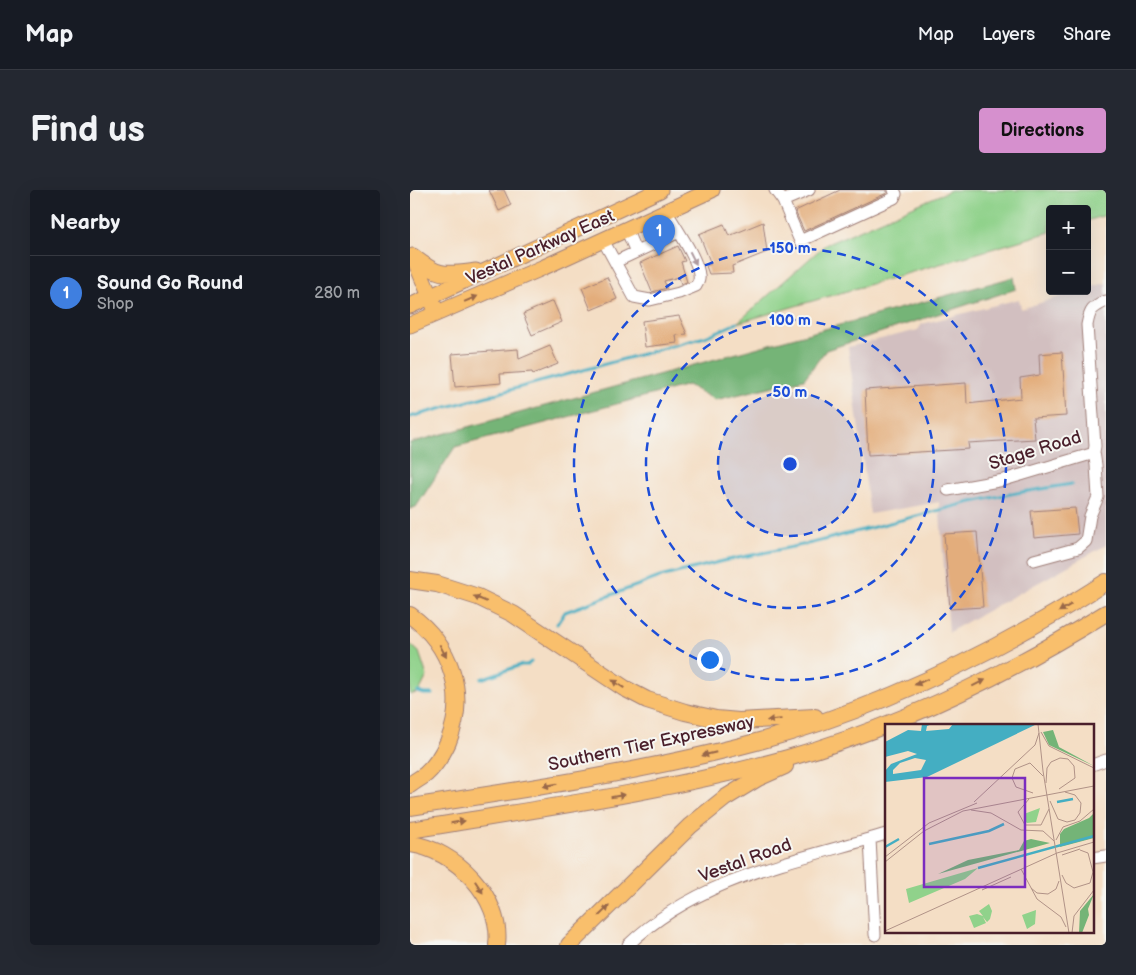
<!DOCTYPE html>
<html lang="en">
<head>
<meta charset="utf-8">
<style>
  :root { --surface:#171b24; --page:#242831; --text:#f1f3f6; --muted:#9ea1a6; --line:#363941; --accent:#d690ce }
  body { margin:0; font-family:"Balsamiq Sans",sans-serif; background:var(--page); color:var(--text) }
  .controls { position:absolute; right:15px; top:15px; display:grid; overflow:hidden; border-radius:5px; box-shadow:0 5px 20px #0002 }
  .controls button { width:45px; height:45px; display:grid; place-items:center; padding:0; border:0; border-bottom:1px solid var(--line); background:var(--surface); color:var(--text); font:25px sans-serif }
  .you { position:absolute; left:299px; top:469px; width:18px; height:18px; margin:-12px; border:4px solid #fff; border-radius:50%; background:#1a73e8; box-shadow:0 0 0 8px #1a73e833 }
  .badge { display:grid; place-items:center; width:32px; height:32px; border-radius:50%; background:var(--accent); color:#fff; font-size:16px; font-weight:700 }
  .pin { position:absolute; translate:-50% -41px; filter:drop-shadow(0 1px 2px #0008) }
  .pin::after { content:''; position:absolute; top:26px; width:18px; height:15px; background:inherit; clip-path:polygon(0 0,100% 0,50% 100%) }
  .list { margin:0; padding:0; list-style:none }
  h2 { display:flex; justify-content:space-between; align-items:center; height:65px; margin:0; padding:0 20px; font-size:21px }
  h2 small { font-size:16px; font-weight:400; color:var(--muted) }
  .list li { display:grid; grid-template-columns:32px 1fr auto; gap:15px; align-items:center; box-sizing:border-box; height:75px; padding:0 20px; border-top:1px solid var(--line) }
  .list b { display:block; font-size:19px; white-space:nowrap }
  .list p { margin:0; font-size:16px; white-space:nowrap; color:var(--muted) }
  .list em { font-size:16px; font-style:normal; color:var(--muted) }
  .map { position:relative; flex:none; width:696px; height:755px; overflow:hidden; border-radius:5px }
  header { display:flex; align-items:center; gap:30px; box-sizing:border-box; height:70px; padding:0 25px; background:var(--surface); border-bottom:1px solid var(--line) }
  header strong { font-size:24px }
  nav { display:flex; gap:28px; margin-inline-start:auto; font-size:18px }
  .intro { display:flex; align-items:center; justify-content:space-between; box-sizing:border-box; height:120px; padding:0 30px }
  h1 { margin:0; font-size:35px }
  .button { padding:12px 22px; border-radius:5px; background:var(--accent); color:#111; font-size:18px; font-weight:700 }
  main { display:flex; gap:30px; padding:0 30px }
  aside { flex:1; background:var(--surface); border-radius:5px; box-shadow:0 5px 20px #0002 }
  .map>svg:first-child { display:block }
</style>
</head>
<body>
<header>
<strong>Map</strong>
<nav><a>Map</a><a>Layers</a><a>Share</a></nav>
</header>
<div class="intro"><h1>Find us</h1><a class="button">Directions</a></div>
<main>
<aside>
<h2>Nearby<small></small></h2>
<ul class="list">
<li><span class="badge" style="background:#3f7fe0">1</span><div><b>Sound Go Round</b><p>Shop</p></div><em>280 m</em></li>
</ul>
</aside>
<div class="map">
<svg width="696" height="755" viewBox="0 0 696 755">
  <rect width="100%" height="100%" fill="#f6f6f2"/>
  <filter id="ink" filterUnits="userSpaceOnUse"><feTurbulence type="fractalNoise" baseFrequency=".02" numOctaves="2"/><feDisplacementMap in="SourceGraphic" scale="10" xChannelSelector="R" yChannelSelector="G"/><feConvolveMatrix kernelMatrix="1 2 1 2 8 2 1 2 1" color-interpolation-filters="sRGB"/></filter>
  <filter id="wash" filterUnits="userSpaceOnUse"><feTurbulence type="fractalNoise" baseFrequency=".0096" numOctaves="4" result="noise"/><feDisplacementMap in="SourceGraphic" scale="20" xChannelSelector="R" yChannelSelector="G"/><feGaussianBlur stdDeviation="1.12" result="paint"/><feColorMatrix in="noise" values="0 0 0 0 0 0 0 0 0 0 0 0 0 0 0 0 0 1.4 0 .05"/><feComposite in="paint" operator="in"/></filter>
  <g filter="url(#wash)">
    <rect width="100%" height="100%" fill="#f4dec5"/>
    <path fill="#d2bfc0" d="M 696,93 L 696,355 L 539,442 L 529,312 L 460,324 L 438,157 L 508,140 L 512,134 L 609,109 L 611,119 L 668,101 L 677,101 L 677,98 Z"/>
    <path fill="#90d28b" stroke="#6d785b" d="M 541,0 L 696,0 L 696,25 L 677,31 L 677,19 L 640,19 L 640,42 L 327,133 L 415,55 Z
      M 0,454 L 9,462 L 17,486 L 9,502 L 0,505 Z"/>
    <path fill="#74b477" stroke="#5f6a51" d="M 604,87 L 606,99 L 416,160 L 394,189 L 305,210 L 278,195 L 45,257 L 6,317 L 0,319 L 0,253 Z"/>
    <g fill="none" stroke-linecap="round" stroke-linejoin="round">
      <path stroke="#44aec2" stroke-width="3" d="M 0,227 L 295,147 L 327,133
        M 147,434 L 155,422 L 250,387 L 313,371 L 402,353 L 557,313 L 600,304 L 662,294
        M 71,489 L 111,475 L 117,475 L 121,472
        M 8,502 L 14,504 L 22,504"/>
    </g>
    <g id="blocks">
      <path fill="#e3ad7c" d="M 79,0 L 94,0 L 101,15 L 89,21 Z
        M 430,0 L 477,0 L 477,3 L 394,41 L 385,21 Z
        M 353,32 L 357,62 L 322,76 L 323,83 L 299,84 L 296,76 L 301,74 L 289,44 L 314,34 L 319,46 Z
        M 268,56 L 275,71 L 271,72 L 277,92 L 271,94 L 269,87 L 254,91 L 257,98 L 242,102 L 230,73 Z
        M 197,87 L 207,109 L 181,120 L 172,98 Z
        M 143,111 L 152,132 L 122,145 L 113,124 Z
        M 269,126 L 277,144 L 266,145 L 267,153 L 235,157 L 232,131 Z
        M 140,156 L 148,174 L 123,184 L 122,182 L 90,184 L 91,193 L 45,197 L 42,164 L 108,159 L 109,169 Z
        M 652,162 L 656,226 L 623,228 L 625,249 L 558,253 L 559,259 L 458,265 L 455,200 L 556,193 L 557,214 L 611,208 L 610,188 L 630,185 L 629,164 Z
        M 665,318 L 668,344 L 624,348 L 621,321 Z
        M 567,342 L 573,417 L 540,419 L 534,344 Z"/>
    </g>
  </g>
  <g filter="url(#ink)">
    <use href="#blocks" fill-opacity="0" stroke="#9f7e78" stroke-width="1"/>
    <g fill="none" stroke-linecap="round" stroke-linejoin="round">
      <defs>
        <path id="minor" d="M 365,0 L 373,11
          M 399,0 L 373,11 L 390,51 L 484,8 L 486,4 L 484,0
          M 216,39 L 226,62
          M 193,50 L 224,107 L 240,110 L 269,103 L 286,96 C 287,94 289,91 289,89 C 292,75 264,34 256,21
          M 205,72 L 269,42
          M 538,300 L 594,290 L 681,264 L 684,262 L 685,256 L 677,135 C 680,119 682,118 696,111
          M 624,370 L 668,358 L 676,351 L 680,326 L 688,307 L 686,275 L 684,262
          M 682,575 L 696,570
          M 460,649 L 465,745
          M 682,668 L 696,666
          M 218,755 C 289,687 386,671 476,644"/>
        <path id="major" d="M 3,66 C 29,87 34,85 66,81
          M 4,68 L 24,116
          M 0,116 L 250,0
          M 0,135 L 132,78 L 302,0"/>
        <path id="highway" d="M 0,390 L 27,394 L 68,407 L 103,424 L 214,498 L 237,510 L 275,522 L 306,529 L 329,531 L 405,527
          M 0,425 C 41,455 58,504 38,552 C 33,563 26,575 16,584 C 11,588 5,591 0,595
          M 0,617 C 116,599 233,582 346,552 C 470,519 588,461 696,392
          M 0,640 C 127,619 254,602 378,568 C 488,537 599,483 696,423
          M 0,654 C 45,659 93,708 87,755
          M 159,755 L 280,636 L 315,608 L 348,588 L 375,576"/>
      </defs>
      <use href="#minor" stroke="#9f7e78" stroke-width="13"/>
      <use href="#major" stroke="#9f7e78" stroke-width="17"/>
      <use href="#highway" stroke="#9f7e78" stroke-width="18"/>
      <use href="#minor" stroke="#fff" stroke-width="11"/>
      <use href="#major" stroke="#f9bf6c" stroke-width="15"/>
      <use href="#highway" stroke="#f9bf6c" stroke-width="16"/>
    </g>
    <defs><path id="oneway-solid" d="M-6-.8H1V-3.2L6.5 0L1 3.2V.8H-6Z" transform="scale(1.25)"/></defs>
    <use fill="#ae9aa0" href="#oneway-solid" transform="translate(283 68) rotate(63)"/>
    <g fill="#996748">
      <use href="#oneway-solid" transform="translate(61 109) rotate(-23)"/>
      <use href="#oneway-solid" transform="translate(70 409) rotate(-157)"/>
      <use href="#oneway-solid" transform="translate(655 418) rotate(149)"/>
      <use href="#oneway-solid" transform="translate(33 461) rotate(62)"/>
      <use href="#oneway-solid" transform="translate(511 492) rotate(156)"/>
      <use href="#oneway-solid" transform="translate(569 493) rotate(-26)"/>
      <use href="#oneway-solid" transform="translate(208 494) rotate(-147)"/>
      <use href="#oneway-solid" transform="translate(364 530) rotate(175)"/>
      <use href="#oneway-solid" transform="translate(299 564) rotate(166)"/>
      <use href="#oneway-solid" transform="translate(140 595) rotate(170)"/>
      <use href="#oneway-solid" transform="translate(208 606) rotate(-9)"/>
      <use href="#oneway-solid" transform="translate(48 632) rotate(-9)"/>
      <use href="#oneway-solid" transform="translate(69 697) rotate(57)"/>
      <use href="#oneway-solid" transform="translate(194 721) rotate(-44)"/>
    </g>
  </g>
  <circle cx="380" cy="274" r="72" fill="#1d4ed8" fill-opacity=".12"/>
  <g fill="none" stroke="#1d4ed8" stroke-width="2.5" stroke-dasharray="9 6">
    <circle cx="380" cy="274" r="72"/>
    <circle cx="380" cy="274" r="144"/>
    <circle cx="380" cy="274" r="216"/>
  </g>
  <g text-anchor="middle" stroke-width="4" stroke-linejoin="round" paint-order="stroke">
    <g font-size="18" fill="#4a1f2b" stroke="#f6f6f2">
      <text transform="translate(130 57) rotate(-24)" y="6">Vestal Parkway East</text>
      <text transform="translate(625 260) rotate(-17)" y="6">Stage Road</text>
      <text transform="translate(241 553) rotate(-12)" y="6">Southern Tier Expressway</text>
      <text transform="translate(335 670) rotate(-20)" y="6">Vestal Road</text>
    </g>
  </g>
  <g transform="translate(475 534)">
    <rect width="209" height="209" fill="#f4dec5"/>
    <path d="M 155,84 L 151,98 L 142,99 L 139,96 L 139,90 ZM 93,144 L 80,155 L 24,179 L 21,165 ZM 104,180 L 107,187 L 105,195 L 102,198 L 98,193 L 101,199 L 89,204 L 84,192 L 92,190 L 98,192 L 94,187 ZM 151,186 L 150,200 L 142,205 L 137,191 Z" fill="#90d28b"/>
    <path d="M 168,6 L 174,23 L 209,42 L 164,21 L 158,8 ZM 209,89 L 209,114 L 175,123 L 175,110 L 179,105 L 204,94 ZM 146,115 L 165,119 L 53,150 L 83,136 L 134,126 L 139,117 ZM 209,170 L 203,185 L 204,191 L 197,209 L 194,209 L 195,187 Z" fill="#74b477"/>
    <path d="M 37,0 L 47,0 L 42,2 L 41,7 L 64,5 L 68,0 L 152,0 L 42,53 L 0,58 L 0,47 L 6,40 L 32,30 L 23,27 L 0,33 L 0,18 L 23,6 L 36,7 ZM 30,34 L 41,36 L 36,46 L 8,50 L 8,46 L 15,39 Z" fill="#44aec2" fill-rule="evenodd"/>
    <path fill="none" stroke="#44aec2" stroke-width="2.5" d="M 172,78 L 188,75M 44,120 L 104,107 L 119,100M 0,123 L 14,115M 93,144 L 209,112"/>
    <path fill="none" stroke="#b09287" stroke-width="1" d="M 153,0 L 158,47 L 184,209M 156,8 L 164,22 L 209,44M 161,59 L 162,44 L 166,38 L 175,34 L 183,35 L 189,42 L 190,54 L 174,65M 148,69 L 131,63 L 127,54 L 130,45 L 145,39 L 158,52M 144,75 L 133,88 L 140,101 L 156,101 L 164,85M 165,77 L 173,95 L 182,98 L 190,96 L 195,89 L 196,79 L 190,71 L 180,68M 89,78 L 150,21 L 154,9M 86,86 L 106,89 L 136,106 L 158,107 L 169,117M 171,116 L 178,103 L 195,97 L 209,85M 177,131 L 195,125M 0,133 L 44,99 L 92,79M 0,138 L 39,107 L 78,87 L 209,62M 136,145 L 152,175 L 176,193 L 181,203M 177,151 L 181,159 L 189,164 L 205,159 L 208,148 L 203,129 L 195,126M 146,164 L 152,169 L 163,170 L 171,165 L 174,157M 97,166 L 126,153M 0,207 L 172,129 L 209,118M 187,209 L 189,192 L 209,166"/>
    <path fill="#7b2cbf" fill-opacity="0.15" stroke="#7b2cbf" stroke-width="2.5" d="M 39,54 L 140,54 L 140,163 L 39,163 Z"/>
    <rect width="209" height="209" fill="none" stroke="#4a1f2b" stroke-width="2.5"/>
  </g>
  <circle cx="380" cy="274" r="8" fill="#1d4ed8" stroke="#f6f6f2" stroke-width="2.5"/>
  <g font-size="15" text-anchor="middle" font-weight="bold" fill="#1d4ed8" stroke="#f6f6f2" stroke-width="4" stroke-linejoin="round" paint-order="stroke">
    <text x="380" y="63">150 m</text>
    <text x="380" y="135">100 m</text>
    <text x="380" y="207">50 m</text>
  </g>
</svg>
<div class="controls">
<button>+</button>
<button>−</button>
</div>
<div class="you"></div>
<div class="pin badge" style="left:249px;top:66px;background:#3f7fe0">1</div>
</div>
</main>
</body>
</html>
